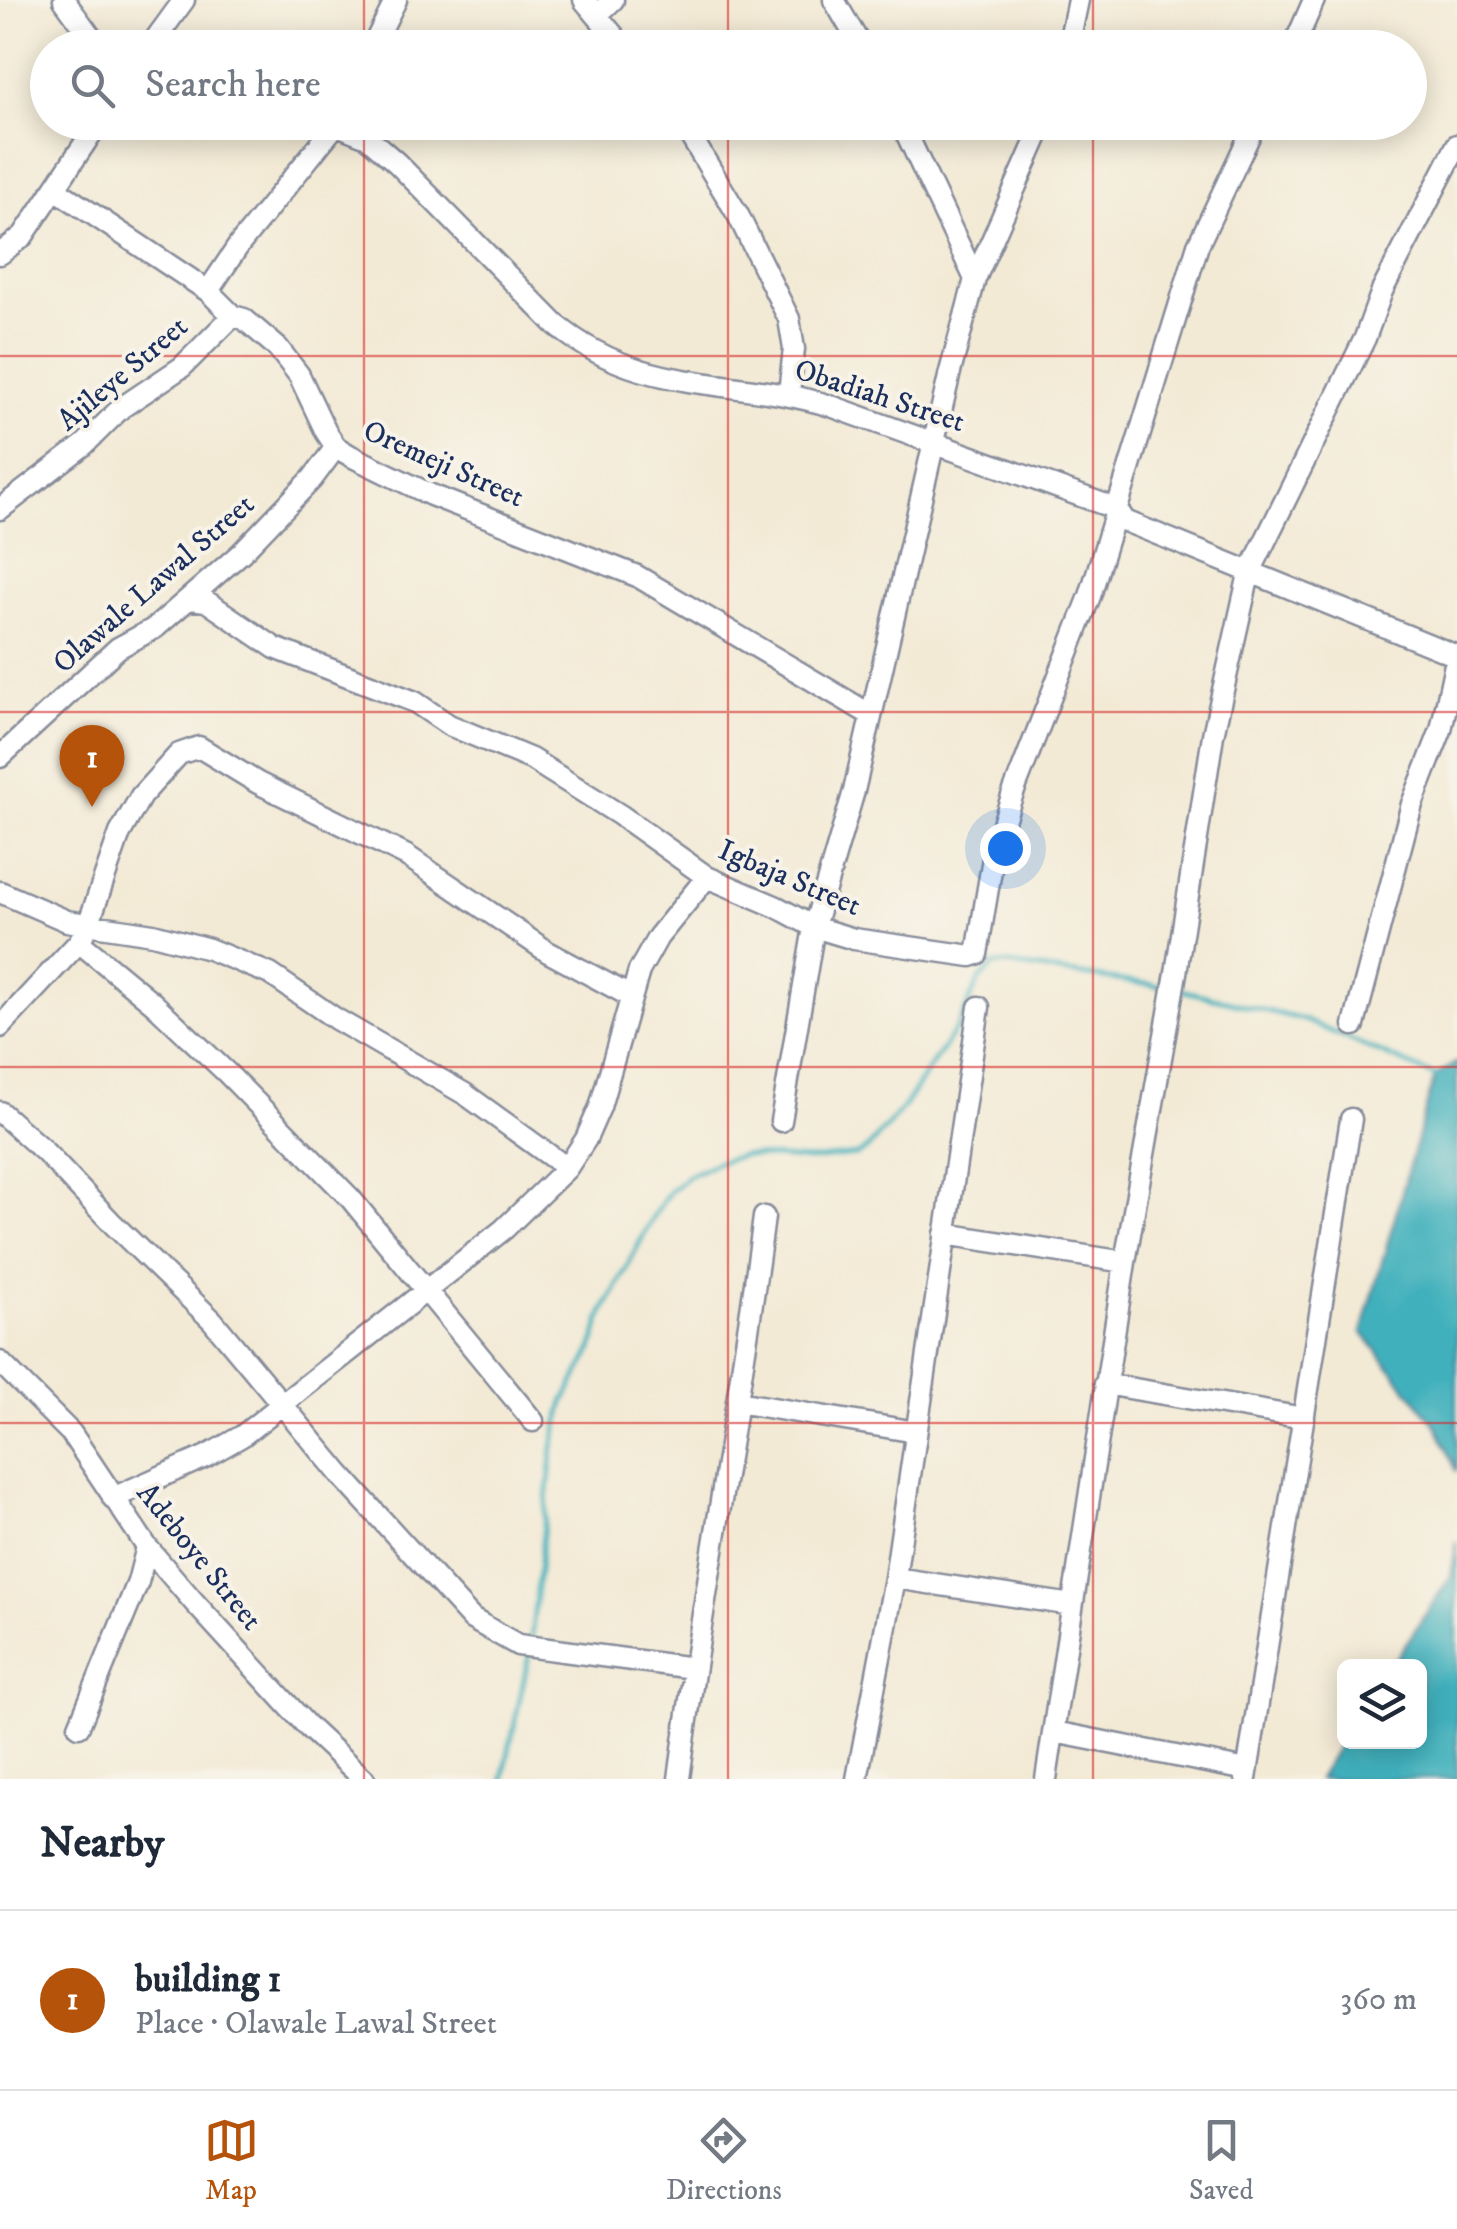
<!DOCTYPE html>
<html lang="en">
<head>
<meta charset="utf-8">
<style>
  :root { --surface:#fff; --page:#f6f6f7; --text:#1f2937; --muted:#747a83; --line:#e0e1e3; --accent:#b45309 }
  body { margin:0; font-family:"IM FELL DW Pica",serif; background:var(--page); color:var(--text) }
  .controls { position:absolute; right:30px; bottom:30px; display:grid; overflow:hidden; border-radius:15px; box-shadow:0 5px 25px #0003 }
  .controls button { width:90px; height:90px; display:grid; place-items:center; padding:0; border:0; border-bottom:2px solid var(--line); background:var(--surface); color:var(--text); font:50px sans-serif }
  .you { position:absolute; left:1005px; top:848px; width:35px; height:35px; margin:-25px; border:8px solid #fff; border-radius:50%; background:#1a73e8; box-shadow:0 0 0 15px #1a73e833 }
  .badge { display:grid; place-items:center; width:65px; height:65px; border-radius:50%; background:var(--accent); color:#fff; font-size:32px; font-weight:700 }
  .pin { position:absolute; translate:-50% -82px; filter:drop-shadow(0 2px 5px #0008) }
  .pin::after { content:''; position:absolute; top:52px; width:35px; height:30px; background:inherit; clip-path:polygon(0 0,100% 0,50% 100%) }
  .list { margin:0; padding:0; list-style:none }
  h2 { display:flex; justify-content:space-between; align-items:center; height:130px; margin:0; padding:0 40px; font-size:42px }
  h2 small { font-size:32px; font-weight:400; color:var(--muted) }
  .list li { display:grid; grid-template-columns:65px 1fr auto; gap:30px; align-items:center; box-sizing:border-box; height:180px; padding:0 40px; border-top:2px solid var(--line) }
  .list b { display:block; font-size:38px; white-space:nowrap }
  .list p { margin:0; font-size:32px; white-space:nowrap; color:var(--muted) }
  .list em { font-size:32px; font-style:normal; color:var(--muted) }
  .icon { flex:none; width:55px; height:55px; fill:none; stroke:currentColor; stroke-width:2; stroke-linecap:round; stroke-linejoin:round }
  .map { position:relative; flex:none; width:1457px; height:1779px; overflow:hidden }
  .search { position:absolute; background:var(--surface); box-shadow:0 5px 25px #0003; left:30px; right:30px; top:30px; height:110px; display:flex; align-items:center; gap:25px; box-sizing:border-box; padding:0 35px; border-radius:55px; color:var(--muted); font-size:38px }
  .sheet { height:310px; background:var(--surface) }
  nav { display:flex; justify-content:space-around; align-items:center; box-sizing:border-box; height:140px; border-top:2px solid var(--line); background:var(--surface); font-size:28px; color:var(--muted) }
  nav a { display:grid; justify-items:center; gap:5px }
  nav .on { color:var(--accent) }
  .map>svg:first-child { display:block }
</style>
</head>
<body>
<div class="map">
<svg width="1457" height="1779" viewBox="0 0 1457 1779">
  <rect width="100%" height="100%" fill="#f7f3e8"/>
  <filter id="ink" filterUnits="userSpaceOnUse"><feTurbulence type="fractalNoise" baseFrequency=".01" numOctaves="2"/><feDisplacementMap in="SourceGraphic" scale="20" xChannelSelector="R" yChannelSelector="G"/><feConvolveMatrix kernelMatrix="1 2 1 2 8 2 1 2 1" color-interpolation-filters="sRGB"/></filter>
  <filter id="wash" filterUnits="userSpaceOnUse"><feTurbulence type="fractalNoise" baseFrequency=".0048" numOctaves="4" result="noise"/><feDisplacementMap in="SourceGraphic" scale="40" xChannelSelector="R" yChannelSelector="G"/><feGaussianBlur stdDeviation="2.25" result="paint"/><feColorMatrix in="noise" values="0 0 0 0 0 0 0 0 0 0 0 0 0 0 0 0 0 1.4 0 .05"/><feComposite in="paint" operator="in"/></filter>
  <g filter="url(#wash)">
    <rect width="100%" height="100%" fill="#f3ead5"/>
    <path fill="#41b0bc" stroke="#2e708d" stroke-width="2.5" d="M 1457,1062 L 1457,1472 L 1437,1427 L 1362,1332 L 1435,1076 Z
      M 1457,1541 L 1457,1779 L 1318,1779 L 1344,1735 L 1344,1742 L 1420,1742 L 1420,1666 L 1391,1666 L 1451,1576 Z"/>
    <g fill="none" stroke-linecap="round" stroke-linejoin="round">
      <path stroke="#41b0bc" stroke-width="5" d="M 1177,989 L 1304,1020 L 1435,1076
        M 531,1639 L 553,1447 L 564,1402 L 592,1349 L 603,1313 L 654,1215 L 670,1191 L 688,1176 L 718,1162 L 744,1155 L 809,1160 L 857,1155 L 867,1149 L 903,1108 L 934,1061 L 958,1026 L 979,980 L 994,965 L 1005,964 L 1166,987
        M 503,1779 L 530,1650"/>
    </g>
  </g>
  <g filter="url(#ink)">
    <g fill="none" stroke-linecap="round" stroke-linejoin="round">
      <defs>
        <path id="minor" d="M 64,0 L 99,48
          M 584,0 L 624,48
          M 834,0 L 862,48
          M 597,15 L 613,0
          M 149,48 L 184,0
          M 372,48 L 396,0
          M 1068,48 L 1078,0
          M 1293,48 L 1314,0
          M 682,122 L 738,215 L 789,319 L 794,349 L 789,393
          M 901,122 L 975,279
          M 337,125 L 367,137 L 397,163 L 555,324 C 641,396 731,376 831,406 L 1117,509 L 1125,521 L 1457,656
          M 55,189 L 208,291 L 233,316 L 244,319 L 278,348 L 299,375 L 326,432 L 336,447 L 351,456 L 431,495 L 637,576 L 871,715
          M 0,254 L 23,236 L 99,122
          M 208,291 L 239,245 L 338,122
          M 0,509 L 85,444 L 121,408 L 182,367 L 233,316
          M 190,599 L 206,601 L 275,648 L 415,702 L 449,725 L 531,759 L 620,815 L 707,877 L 777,907 L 814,927 L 854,939 L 971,956 L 977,954 L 994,852 L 1012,796 L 1090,596 L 1198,245 L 1256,122
          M 0,757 L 118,648 L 155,628 L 241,553 L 312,479 L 336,447
          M 0,892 L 67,921 L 153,934 L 209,949 L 270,974 L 336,1019 L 465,1094 L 567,1168
          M 79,942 L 153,1003 L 227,1073 L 351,1199 L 533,1421
          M 1354,1025 L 1412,804 L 1441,730 L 1457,655
          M 0,1027 L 79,942 L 88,925 L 120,833 L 141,796 L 179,754 L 199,747 L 258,783 L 407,856 L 548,952 L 630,996
          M 0,1112 L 44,1151 L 113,1224 L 212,1320 L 340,1474 L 472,1619 L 518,1645 L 693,1668
          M 781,1121 L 814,927 L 854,791 L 950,372 L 975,279 L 1044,122
          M 945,1234 L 1125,1262
          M 0,1362 L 71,1433 L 147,1547 L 194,1602 L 309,1728 L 364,1779
          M 1105,1384 L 1304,1418
          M 737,1402 L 916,1432
          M 113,1498 L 207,1456 L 242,1436 L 504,1229 L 567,1168 L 586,1139 L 600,1107 L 639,971 L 658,937 L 707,877
          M 895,1578 L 1072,1605
          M 79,1726 L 138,1582 L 147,1547
          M 1054,1732 L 1247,1770
          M 679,1779 C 703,1591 740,1405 764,1217
          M 857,1779 L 895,1578 L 979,1007
          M 1046,1779 L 1125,1262 L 1176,973 L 1213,735 L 1249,574 L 1365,338 L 1382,291 L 1457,145
          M 1246,1779 L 1351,1119"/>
      </defs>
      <use href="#minor" stroke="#878c9a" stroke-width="25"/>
      <use href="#minor" stroke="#fff" stroke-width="20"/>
    </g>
  </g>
  <path fill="none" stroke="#d62828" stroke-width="2.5" stroke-opacity="0.55" d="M 364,0 L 364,48M 728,0 L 728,48M 1093,0 L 1093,48M 364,122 L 364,1779M 728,122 L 728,1779M 1093,122 L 1093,1779M 0,356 L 1457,356M 0,712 L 1457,712M 0,1067 L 1457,1067M 0,1423 L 1457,1423"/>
  <g text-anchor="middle" stroke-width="8" stroke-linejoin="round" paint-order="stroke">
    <g font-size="30" fill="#1b2f5e" stroke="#f7f3e8">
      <text transform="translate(122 373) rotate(-40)" y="10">Ajileye Street</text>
      <text transform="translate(880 395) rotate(18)" y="10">Obadiah Street</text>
      <text transform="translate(444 463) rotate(24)" y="10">Oremeji Street</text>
      <text transform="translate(153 583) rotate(-41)" y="10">Olawale Lawal Street</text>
      <text transform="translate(790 877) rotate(23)" y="10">Igbaja Street</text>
      <text transform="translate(200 1556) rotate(51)" y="10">Adeboye Street</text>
    </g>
  </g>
</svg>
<div class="controls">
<button><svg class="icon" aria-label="layers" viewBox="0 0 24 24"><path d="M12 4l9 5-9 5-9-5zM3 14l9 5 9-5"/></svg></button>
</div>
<div class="you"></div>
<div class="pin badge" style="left:92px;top:807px">1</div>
<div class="search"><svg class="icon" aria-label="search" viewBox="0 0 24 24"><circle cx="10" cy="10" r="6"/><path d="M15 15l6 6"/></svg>Search here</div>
</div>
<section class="sheet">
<h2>Nearby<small></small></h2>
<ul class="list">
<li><span class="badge">1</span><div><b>building 1</b><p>Place · Olawale Lawal Street</p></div><em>360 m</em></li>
</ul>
</section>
<nav>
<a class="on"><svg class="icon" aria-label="map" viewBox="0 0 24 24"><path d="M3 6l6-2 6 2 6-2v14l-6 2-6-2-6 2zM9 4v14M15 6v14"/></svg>Map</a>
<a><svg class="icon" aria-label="directions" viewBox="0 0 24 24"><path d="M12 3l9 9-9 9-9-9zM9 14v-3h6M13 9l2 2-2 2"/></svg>Directions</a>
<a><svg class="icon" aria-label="saved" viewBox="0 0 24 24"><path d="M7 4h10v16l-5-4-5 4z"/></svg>Saved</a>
</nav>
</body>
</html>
